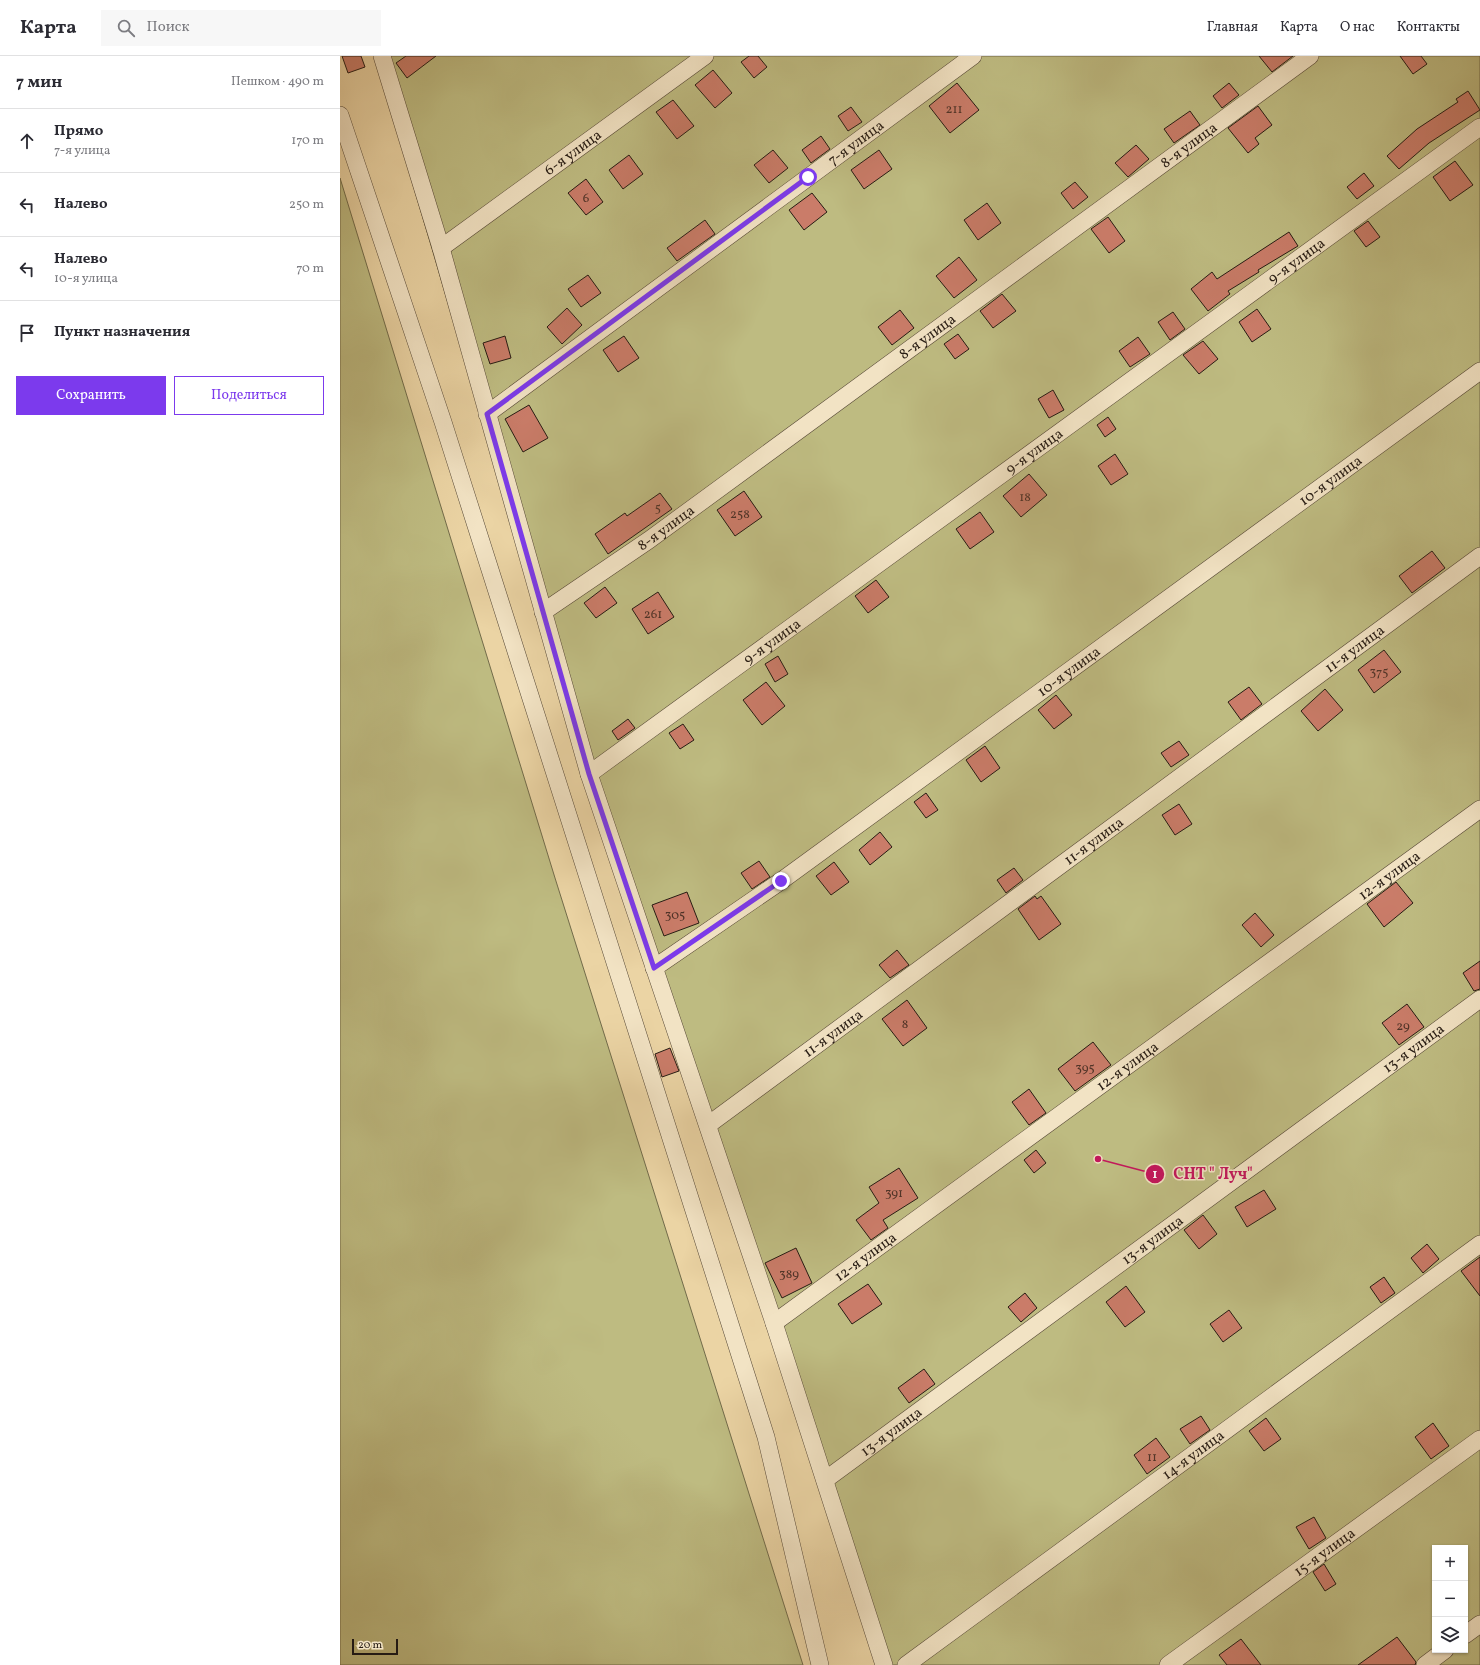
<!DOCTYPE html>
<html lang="ru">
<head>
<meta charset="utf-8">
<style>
  :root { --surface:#fff; --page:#f7f7f7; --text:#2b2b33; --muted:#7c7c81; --line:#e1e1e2; --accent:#7c3aed }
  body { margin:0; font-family:Vollkorn,serif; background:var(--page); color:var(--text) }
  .controls { position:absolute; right:12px; bottom:12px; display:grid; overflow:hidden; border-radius:0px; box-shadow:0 1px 3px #0004 }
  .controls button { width:36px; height:36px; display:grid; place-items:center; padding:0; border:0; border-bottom:1px solid var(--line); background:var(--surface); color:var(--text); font:20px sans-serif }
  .scale { position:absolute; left:12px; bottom:10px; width:46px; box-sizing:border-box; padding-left:4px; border:2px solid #261b13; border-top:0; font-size:11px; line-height:14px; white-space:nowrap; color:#261b13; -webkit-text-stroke:3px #f2e3c4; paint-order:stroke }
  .stop { position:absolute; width:12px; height:12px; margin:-9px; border:3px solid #7c3aed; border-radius:50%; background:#fff }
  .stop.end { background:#7c3aed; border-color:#fff; box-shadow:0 1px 4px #0008 }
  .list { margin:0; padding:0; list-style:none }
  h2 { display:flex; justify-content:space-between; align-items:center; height:52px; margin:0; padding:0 16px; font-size:17px }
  h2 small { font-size:13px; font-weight:400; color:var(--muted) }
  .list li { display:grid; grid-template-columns:26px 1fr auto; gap:12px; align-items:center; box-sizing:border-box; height:64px; padding:0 16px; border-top:1px solid var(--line) }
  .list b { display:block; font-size:15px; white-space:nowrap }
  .list p { margin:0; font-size:13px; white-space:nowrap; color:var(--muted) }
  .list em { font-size:13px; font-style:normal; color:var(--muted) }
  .actions { display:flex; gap:8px; padding:12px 16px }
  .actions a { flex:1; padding:9px 0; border:1px solid var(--accent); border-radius:0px; text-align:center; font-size:14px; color:var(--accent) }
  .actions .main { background:var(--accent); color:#fff }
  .icon { flex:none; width:22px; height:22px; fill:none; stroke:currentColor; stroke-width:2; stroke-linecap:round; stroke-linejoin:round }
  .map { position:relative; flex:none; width:1140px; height:1609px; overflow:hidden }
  header { display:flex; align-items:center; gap:24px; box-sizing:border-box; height:56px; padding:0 20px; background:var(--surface); border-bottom:1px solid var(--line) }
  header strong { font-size:19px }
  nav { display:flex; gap:22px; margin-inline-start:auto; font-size:14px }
  .search { width:280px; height:36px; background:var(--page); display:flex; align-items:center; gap:10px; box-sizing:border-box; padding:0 14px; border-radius:0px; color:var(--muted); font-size:15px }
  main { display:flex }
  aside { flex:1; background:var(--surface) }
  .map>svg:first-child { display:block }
</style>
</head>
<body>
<header>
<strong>Карта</strong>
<div class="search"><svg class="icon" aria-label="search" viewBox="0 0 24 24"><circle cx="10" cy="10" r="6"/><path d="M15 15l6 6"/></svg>Поиск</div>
<nav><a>Главная</a><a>Карта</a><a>О нас</a><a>Контакты</a></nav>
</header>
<main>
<aside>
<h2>7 мин<small>Пешком · 490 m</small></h2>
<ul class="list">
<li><svg class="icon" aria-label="ahead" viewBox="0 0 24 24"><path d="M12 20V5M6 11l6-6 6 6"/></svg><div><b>Прямо</b><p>7-я улица</p></div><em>170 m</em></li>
<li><svg class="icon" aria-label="left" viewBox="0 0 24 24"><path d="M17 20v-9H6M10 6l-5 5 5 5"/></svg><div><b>Налево</b></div><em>250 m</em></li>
<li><svg class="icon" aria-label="left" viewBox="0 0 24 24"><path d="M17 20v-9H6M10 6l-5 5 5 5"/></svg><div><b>Налево</b><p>10-я улица</p></div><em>70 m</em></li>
<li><svg class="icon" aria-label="arrive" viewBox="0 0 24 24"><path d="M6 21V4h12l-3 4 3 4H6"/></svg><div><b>Пункт назначения</b></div></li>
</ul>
<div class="actions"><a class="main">Сохранить</a><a>Поделиться</a></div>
</aside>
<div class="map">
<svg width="1140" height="1609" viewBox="0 0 1140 1609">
  <rect width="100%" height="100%" fill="#ebd4a4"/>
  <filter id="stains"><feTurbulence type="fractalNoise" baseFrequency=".005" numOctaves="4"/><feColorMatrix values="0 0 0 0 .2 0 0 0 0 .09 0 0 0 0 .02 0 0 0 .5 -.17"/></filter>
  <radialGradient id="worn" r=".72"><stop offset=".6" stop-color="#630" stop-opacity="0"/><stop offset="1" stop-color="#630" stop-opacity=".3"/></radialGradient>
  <path fill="#bebb81" stroke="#726b4a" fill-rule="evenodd" d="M 35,0 L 1140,0 L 1140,1609 L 543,1609 L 247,717 ZM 1095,1492 L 1125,1492 L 1125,1594 L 1095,1594 Z
    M 0,122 L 215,822 L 463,1609 L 0,1609 Z"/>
  <path fill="#ca7c69" stroke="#261b13" d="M 2,0 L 21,0 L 25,11 L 8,17 Z
    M 66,0 L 96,0 L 67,22 L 56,7 Z
    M 409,0 L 418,0 L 427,11 L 414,22 L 401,6 Z
    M 919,0 L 953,0 L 932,16 Z
    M 1060,0 L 1081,0 L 1087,8 L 1073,18 Z
    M 373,14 L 392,37 L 375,52 L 355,29 Z
    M 617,27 L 639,54 L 610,77 L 589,50 Z
    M 889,27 L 899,39 L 882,52 L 873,40 Z
    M 1128,35 L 1140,54 L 1089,87 L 1059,113 L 1047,100 L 1077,73 L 1118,46 L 1116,43 Z
    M 333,44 L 354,70 L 337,83 L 316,56 Z
    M 918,50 L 932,69 L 915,82 L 919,88 L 908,97 L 888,72 Z
    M 511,51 L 522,66 L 508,75 L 498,60 Z
    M 850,55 L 860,69 L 834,87 L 824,73 Z
    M 481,80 L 490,93 L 471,107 L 462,94 Z
    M 796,89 L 809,103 L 788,121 L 775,107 Z
    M 433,94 L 448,112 L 429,127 L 414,109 Z
    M 539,94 L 552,113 L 524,133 L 511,114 Z
    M 289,99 L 303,118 L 283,133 L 269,114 Z
    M 1115,105 L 1133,129 L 1110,145 L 1093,121 Z
    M 1024,117 L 1034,130 L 1017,143 L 1007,131 Z
    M 246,123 L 263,146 L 246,159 L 228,137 Z
    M 735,126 L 748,141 L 733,153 L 721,137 Z
    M 472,137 L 487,156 L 464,174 L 449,154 Z
    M 647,147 L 661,167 L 638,184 L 624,164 Z
    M 768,161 L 785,185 L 769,197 L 751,173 Z
    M 365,164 L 375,178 L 337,205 L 327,192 Z
    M 1028,165 L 1040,181 L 1026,191 L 1014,175 Z
    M 949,176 L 958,190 L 918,214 L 919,216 L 888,235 L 890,238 L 868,255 L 851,233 L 872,216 L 877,223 Z
    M 619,201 L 637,224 L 614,242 L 596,220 Z
    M 248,219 L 261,237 L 241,251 L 228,233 Z
    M 662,238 L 676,255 L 653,272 L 640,255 Z
    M 227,252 L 242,269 L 222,288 L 207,271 Z
    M 917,253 L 931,273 L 912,286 L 899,266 Z
    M 560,254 L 574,272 L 552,289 L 538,271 Z
    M 833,256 L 845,273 L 830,284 L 818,266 Z
    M 618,278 L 629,293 L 615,303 L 604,288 Z
    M 165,280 L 171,302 L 150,308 L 143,287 Z
    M 284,280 L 299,302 L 278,316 L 263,294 Z
    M 798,281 L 810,298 L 790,311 L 779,295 Z
    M 863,285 L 878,303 L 859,318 L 843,299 Z
    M 713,334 L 724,354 L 709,362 L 698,343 Z
    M 189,349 L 208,382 L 183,396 L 165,363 Z
    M 768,361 L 776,373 L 765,381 L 757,369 Z
    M 775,398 L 788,418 L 771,429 L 758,410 Z
    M 689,418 L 707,439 L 681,461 L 663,440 Z
    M 404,435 L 422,461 L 395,480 L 377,454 Z
    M 320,437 L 332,453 L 268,498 L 255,478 L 285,457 L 287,460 Z
    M 640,456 L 654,476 L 630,493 L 616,473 Z
    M 1092,495 L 1105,512 L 1072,537 L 1059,520 Z
    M 536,524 L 549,541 L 528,557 L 515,540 Z
    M 265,531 L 277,547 L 256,562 L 244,547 Z
    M 318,536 L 334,561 L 308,578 L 292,553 Z
    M 1044,594 L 1061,616 L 1034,637 L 1018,614 Z
    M 438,600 L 448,618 L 435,626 L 425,608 Z
    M 426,626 L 445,650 L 422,669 L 403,644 Z
    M 909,631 L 922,648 L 901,664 L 888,646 Z
    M 985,633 L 1003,654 L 978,675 L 961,655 Z
    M 716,639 L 732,659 L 714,673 L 698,654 Z
    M 288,663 L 295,672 L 278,684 L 272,675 Z
    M 343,668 L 354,684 L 340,693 L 329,677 Z
    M 839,685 L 849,699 L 831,711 L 821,697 Z
    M 645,690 L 660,712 L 641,726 L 626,704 Z
    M 586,737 L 598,754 L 586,762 L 574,746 Z
    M 839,748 L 852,768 L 835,779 L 822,759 Z
    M 540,776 L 552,791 L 530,809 L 519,794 Z
    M 419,805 L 430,821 L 412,833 L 401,817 Z
    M 494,806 L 509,826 L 491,839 L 476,820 Z
    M 674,812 L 683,824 L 666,837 L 657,824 Z
    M 1056,826 L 1073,847 L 1044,871 L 1027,848 Z
    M 347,836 L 359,867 L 324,880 L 312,849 Z
    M 695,840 L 697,843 L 701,840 L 721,868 L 699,884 L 678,853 Z
    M 915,857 L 934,879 L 921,891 L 902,869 Z
    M 557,894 L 569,909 L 550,922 L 539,909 Z
    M 1140,905 L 1140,933 L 1134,935 L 1123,917 Z
    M 567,944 L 587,972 L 563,990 L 542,963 Z
    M 1067,948 L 1084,971 L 1059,989 L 1042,967 Z
    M 753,986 L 771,1009 L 735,1035 L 718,1013 Z
    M 330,992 L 339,1015 L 322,1021 L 315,998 Z
    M 689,1033 L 706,1057 L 689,1069 L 672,1046 Z
    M 696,1094 L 706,1107 L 694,1117 L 684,1104 Z
    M 559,1112 L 578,1142 L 543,1164 L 548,1172 L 531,1184 L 516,1164 L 539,1147 L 529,1131 Z
    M 924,1134 L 936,1153 L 907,1171 L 895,1151 Z
    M 863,1159 L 877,1178 L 859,1193 L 844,1174 Z
    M 1087,1188 L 1099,1203 L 1083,1217 L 1071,1202 Z
    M 456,1192 L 472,1227 L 442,1242 L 425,1207 Z
    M 1140,1201 L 1140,1240 L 1121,1215 Z
    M 1044,1221 L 1055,1237 L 1041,1247 L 1030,1231 Z
    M 528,1228 L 542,1248 L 512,1268 L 498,1248 Z
    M 786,1230 L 805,1256 L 785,1271 L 766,1246 Z
    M 685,1237 L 697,1252 L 681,1266 L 668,1251 Z
    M 889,1254 L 902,1272 L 883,1286 L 870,1268 Z
    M 584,1313 L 595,1328 L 569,1347 L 558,1332 Z
    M 861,1360 L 870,1374 L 850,1388 L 840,1373 Z
    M 926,1362 L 941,1383 L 924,1395 L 909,1375 Z
    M 1093,1367 L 1109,1390 L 1091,1403 L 1075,1381 Z
    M 816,1382 L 830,1401 L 807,1418 L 794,1399 Z
    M 974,1461 L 986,1482 L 969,1493 L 956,1471 Z
    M 984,1508 L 996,1528 L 985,1535 L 973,1516 Z
    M 1057,1581 L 1076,1606 L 1075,1609 L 1018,1609 Z
    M 901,1583 L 921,1609 L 887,1609 L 879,1599 Z"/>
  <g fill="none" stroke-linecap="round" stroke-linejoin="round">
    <defs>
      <g id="minor">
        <path d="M 42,0 L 101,192 L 249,718 L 434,1267 L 544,1609"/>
        <path d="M 0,59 L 103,366 L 426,1381 L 480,1609"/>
        <path id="s1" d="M 101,192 L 365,0"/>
        <path id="s2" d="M 147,358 L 633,0"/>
        <path id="s3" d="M 203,556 L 309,484 L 970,0"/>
        <path id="s4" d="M 249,718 L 1140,71"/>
        <path id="s5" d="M 314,912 L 441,825 L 1140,315"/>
        <path id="s6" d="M 368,1069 L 1140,500"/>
        <path id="s7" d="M 434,1267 L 1140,753"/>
        <path id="s8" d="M 485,1424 L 1140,943"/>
        <path d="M 1125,1579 L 1140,1568"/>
        <path id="s9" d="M 566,1609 L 1140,1188"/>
        <path id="s10" d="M 828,1609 L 1140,1383"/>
        <path d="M 1085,1609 L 1105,1594"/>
      </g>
    </defs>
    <use href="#minor" stroke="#574937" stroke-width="18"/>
    <use href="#minor" stroke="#f2e3c4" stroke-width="17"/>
  </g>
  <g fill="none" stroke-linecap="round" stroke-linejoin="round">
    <path stroke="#7c3aed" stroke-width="5" d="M 441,825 L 314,912 L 249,718 L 147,358 L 468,121"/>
  </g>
  <g text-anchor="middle" stroke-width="3" stroke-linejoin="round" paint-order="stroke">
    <g font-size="13" fill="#4f3328">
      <text x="614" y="57">211</text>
      <text x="246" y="146">6</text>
      <text x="685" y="445">18</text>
      <text x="318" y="456">5</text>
      <text x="400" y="462">258</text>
      <text x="313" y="562">261</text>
      <text x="1039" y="620">375</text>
      <text x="335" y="863">305</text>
      <text x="565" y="972">8</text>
      <text x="1063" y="974">29</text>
      <text x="745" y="1016">395</text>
      <text x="554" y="1141">391</text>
      <text x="449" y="1222">389</text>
      <text x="812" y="1405">11</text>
    </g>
    <g font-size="15" fill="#261b13" stroke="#f2e3c4">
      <text dy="5" stroke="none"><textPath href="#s2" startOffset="458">7-я улица</textPath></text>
      <text dy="5" stroke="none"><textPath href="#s3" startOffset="797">8-я улица</textPath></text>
      <text dy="5" stroke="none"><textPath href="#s1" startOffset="163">6-я улица</textPath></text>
      <text dy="5" stroke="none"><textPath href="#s4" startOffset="874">9-я улица</textPath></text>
      <text dy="5" stroke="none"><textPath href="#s3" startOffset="473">8-я улица</textPath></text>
      <text dy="5" stroke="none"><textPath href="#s4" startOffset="550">9-я улица</textPath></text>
      <text dy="5" stroke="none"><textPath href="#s5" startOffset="834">10-я улица</textPath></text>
      <text dy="5" stroke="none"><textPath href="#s3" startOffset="149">8-я улица</textPath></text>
      <text dy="5" stroke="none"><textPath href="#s4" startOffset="226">9-я улица</textPath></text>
      <text dy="5" stroke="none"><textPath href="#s6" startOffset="803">11-я улица</textPath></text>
      <text dy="5" stroke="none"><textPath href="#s5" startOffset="510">10-я улица</textPath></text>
      <text dy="5" stroke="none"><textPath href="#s6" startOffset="479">11-я улица</textPath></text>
      <text dy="5" stroke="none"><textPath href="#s7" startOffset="761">12-я улица</textPath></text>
      <text dy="5" stroke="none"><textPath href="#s6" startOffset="155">11-я улица</textPath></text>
      <text dy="5" stroke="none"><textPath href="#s8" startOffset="730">13-я улица</textPath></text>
      <text dy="5" stroke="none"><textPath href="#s7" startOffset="437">12-я улица</textPath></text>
      <text dy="5" stroke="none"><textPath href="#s8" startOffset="406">13-я улица</textPath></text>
      <text dy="5" stroke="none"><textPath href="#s7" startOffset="113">12-я улица</textPath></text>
      <text dy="5" stroke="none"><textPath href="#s8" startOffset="82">13-я улица</textPath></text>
      <text dy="5" stroke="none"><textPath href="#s9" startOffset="356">14-я улица</textPath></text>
      <text dy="5" stroke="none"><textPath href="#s10" startOffset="193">15-я улица</textPath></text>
    </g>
  </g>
  <path fill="none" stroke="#c2185b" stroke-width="1.5" d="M758 1103L815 1118"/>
  <g fill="#c2185b" stroke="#f2e3c4" stroke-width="1.5">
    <circle cx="758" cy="1103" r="4"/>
    <circle cx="815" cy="1118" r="10"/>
  </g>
  <g font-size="12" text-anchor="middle" font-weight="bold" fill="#fff">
    <text x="815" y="1122">1</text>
  </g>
  <g font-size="16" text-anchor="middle" font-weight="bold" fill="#c2185b" stroke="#f2e3c4" stroke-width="3" stroke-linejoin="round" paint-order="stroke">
    <text x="873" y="1123">СНТ " Луч"</text>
  </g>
  <rect width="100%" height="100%" filter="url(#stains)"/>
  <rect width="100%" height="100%" fill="url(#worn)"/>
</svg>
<div class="controls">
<button>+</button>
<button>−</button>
<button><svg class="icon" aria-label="layers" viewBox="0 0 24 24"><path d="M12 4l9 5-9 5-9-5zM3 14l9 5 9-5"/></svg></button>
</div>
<div class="scale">20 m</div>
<div class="stop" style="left:468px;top:121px"></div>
<div class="stop end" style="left:441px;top:825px"></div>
</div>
</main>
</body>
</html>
